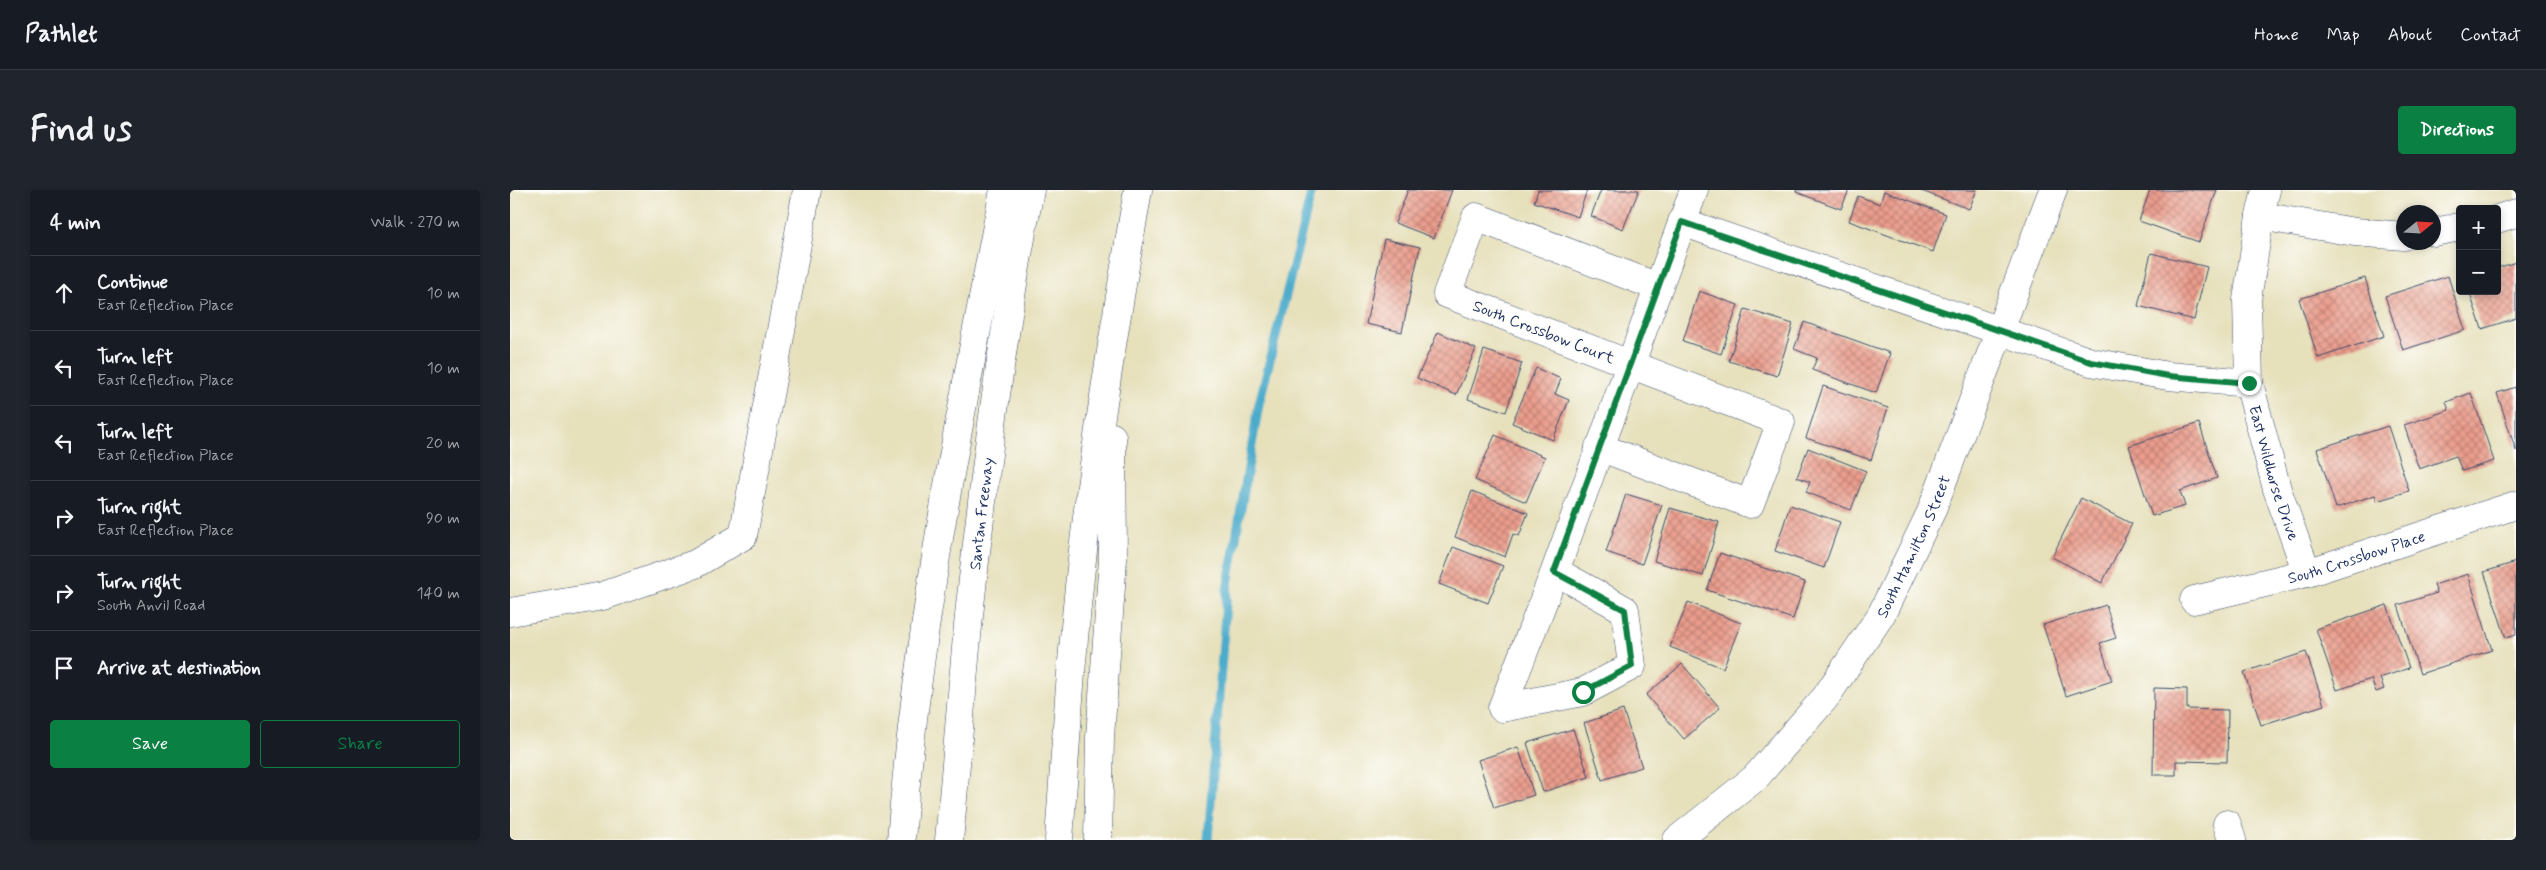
<!DOCTYPE html>
<html lang="en">
<head>
<meta charset="utf-8">
<style>
  :root { --surface:#171b24; --page:#20242c; --text:#f1f3f6; --muted:#9ea1a6; --line:#363941; --accent:#0b8043 }
  body { margin:0; font-family:Mynerve,sans-serif; background:var(--page); color:var(--text) }
  .controls { position:absolute; right:15px; top:15px; display:grid; overflow:hidden; border-radius:5px; box-shadow:0 2px 8px #0003 }
  .controls button { width:45px; height:45px; display:grid; place-items:center; padding:0; border:0; border-bottom:1px solid var(--line); background:var(--surface); color:var(--text); font:25px sans-serif }
  .compass { position:absolute; left:1886px; top:15px; width:45px; height:45px; border-radius:50%; background:var(--surface); box-shadow:0 2px 8px #0003; rotate:72deg }
  .stop { position:absolute; width:15px; height:15px; margin:-11px; border:4px solid #0b8043; border-radius:50%; background:#fff }
  .stop.end { background:#0b8043; border-color:#fff; box-shadow:0 1px 5px #0008 }
  .list { margin:0; padding:0; list-style:none }
  h2 { display:flex; justify-content:space-between; align-items:center; height:65px; margin:0; padding:0 20px; font-size:21px }
  h2 small { font-size:16px; font-weight:400; color:var(--muted) }
  .list li { display:grid; grid-template-columns:32px 1fr auto; gap:15px; align-items:center; box-sizing:border-box; height:75px; padding:0 20px; border-top:1px solid var(--line) }
  .list b { display:block; font-size:19px; white-space:nowrap }
  .list p { margin:0; font-size:16px; white-space:nowrap; color:var(--muted) }
  .list em { font-size:16px; font-style:normal; color:var(--muted) }
  .actions { display:flex; gap:10px; padding:15px 20px }
  .actions a { flex:1; padding:11px 0; border:1px solid var(--accent); border-radius:5px; text-align:center; font-size:18px; color:var(--accent) }
  .actions .main { background:var(--accent); color:#fff }
  .icon { flex:none; width:28px; height:28px; fill:none; stroke:currentColor; stroke-width:2; stroke-linecap:round; stroke-linejoin:round }
  .map { position:relative; flex:none; width:2006px; height:650px; overflow:hidden; border-radius:5px }
  header { display:flex; align-items:center; gap:30px; box-sizing:border-box; height:70px; padding:0 25px; background:var(--surface); border-bottom:1px solid var(--line) }
  header strong { font-size:24px }
  nav { display:flex; gap:28px; margin-inline-start:auto; font-size:18px }
  .intro { display:flex; align-items:center; justify-content:space-between; box-sizing:border-box; height:120px; padding:0 30px }
  h1 { margin:0; font-size:35px }
  .button { padding:12px 22px; border-radius:5px; background:var(--accent); color:#fff; font-size:18px; font-weight:700 }
  main { display:flex; gap:30px; padding:0 30px }
  aside { flex:1; background:var(--surface); border-radius:5px; box-shadow:0 2px 8px #0003 }
  .map>svg:first-child { display:block }
</style>
</head>
<body>
<header>
<strong>Pathlet</strong>
<nav><a>Home</a><a>Map</a><a>About</a><a>Contact</a></nav>
</header>
<div class="intro"><h1>Find us</h1><a class="button">Directions</a></div>
<main>
<aside>
<h2>4 min<small>Walk · 270 m</small></h2>
<ul class="list">
<li><svg class="icon" aria-label="ahead" viewBox="0 0 24 24"><path d="M12 20V5M6 11l6-6 6 6"/></svg><div><b>Continue</b><p>East Reflection Place</p></div><em>10 m</em></li>
<li><svg class="icon" aria-label="left" viewBox="0 0 24 24"><path d="M17 20v-9H6M10 6l-5 5 5 5"/></svg><div><b>Turn left</b><p>East Reflection Place</p></div><em>10 m</em></li>
<li><svg class="icon" aria-label="left" viewBox="0 0 24 24"><path d="M17 20v-9H6M10 6l-5 5 5 5"/></svg><div><b>Turn left</b><p>East Reflection Place</p></div><em>20 m</em></li>
<li><svg class="icon" aria-label="right" viewBox="0 0 24 24"><path d="M7 20v-9h11M14 6l5 5-5 5"/></svg><div><b>Turn right</b><p>East Reflection Place</p></div><em>90 m</em></li>
<li><svg class="icon" aria-label="right" viewBox="0 0 24 24"><path d="M7 20v-9h11M14 6l5 5-5 5"/></svg><div><b>Turn right</b><p>South Anvil Road</p></div><em>140 m</em></li>
<li><svg class="icon" aria-label="arrive" viewBox="0 0 24 24"><path d="M6 21V4h12l-3 4 3 4H6"/></svg><div><b>Arrive at destination</b></div></li>
</ul>
<div class="actions"><a class="main">Save</a><a>Share</a></div>
</aside>
<div class="map">
<svg width="2006" height="650" viewBox="0 0 2006 650">
  <defs>
    <pattern id="building-cross-hatch" width="8" height="8" patternUnits="userSpaceOnUse" patternTransform="scale(1.25)"><rect width="8" height="8" fill="#eb9d8c"/><path d="M0 0l8 8M0 8l8-8" fill="none" stroke="#be8076"/></pattern>
  </defs>
  <rect width="100%" height="100%" fill="#fdfcf7"/>
  <filter id="ink" filterUnits="userSpaceOnUse"><feTurbulence type="fractalNoise" baseFrequency=".02" numOctaves="2"/><feDisplacementMap in="SourceGraphic" scale="10" xChannelSelector="R" yChannelSelector="G"/><feConvolveMatrix kernelMatrix="1 2 1 2 8 2 1 2 1" color-interpolation-filters="sRGB"/></filter>
  <filter id="wash" filterUnits="userSpaceOnUse"><feTurbulence type="fractalNoise" baseFrequency=".0096" numOctaves="4" result="noise"/><feDisplacementMap in="SourceGraphic" scale="20" xChannelSelector="R" yChannelSelector="G"/><feGaussianBlur stdDeviation="1.12" result="paint"/><feColorMatrix in="noise" values="0 0 0 0 0 0 0 0 0 0 0 0 0 0 0 0 0 1.4 0 .05"/><feComposite in="paint" operator="in"/></filter>
  <g filter="url(#wash)">
    <rect width="100%" height="100%" fill="#e6e0bb"/>
    <g fill="none" stroke-linecap="round" stroke-linejoin="round">
      <path stroke="#4cabcb" stroke-width="9" d="M 698,650 L 717,400 L 749,214 L 802,0"/>
    </g>
    <g id="blocks">
      <path fill="url(#building-cross-hatch)" d="M 898,0 L 942,0 L 924,48 L 885,33 Z
        M 1028,0 L 1077,0 L 1068,27 L 1024,12 Z
        M 1091,0 L 1129,0 L 1113,39 L 1081,26 Z
        M 1286,0 L 1339,0 L 1331,19 L 1286,2 Z
        M 1409,0 L 1467,0 L 1459,19 Z
        M 1640,0 L 1707,0 L 1689,52 L 1629,31 Z
        M 1374,1 L 1436,24 L 1423,62 L 1339,31 L 1348,6 L 1370,14 Z
        M 874,49 L 910,57 L 892,142 L 856,134 Z
        M 1641,63 L 1697,77 L 1684,130 L 1628,116 Z
        M 2006,72 L 2006,128 L 1972,139 L 1959,101 L 1987,101 L 1987,78 Z
        M 1938,86 L 1955,140 L 1893,160 L 1875,106 Z
        M 1855,88 L 1874,146 L 1808,168 L 1789,109 Z
        M 1189,101 L 1228,115 L 1211,164 L 1173,151 Z
        M 1235,119 L 1283,134 L 1267,186 L 1219,171 Z
        M 1294,132 L 1380,163 L 1366,203 L 1302,180 L 1307,168 L 1284,159 Z
        M 928,142 L 966,159 L 946,205 L 907,188 Z
        M 974,160 L 1012,173 L 996,222 L 958,209 Z
        M 1026,178 L 1051,189 L 1045,204 L 1059,210 L 1043,250 L 1002,233 Z
        M 1313,196 L 1378,218 L 1361,270 L 1296,248 Z
        M 2006,197 L 2006,261 L 1987,203 Z
        M 1961,203 L 1984,271 L 1952,281 L 1946,266 L 1909,279 L 1894,235 L 1939,220 L 1936,212 Z
        M 1689,233 L 1707,288 L 1670,301 L 1675,316 L 1642,326 L 1619,256 Z
        M 1878,236 L 1899,301 L 1867,311 L 1865,305 L 1826,318 L 1807,259 Z
        M 985,245 L 1035,267 L 1016,312 L 965,290 Z
        M 1298,258 L 1356,281 L 1341,320 L 1296,302 L 1300,292 L 1287,287 Z
        M 962,301 L 1018,323 L 1009,346 L 1003,344 L 995,367 L 945,347 Z
        M 1116,304 L 1152,315 L 1132,374 L 1096,362 Z
        M 1571,308 L 1622,334 L 1592,393 L 1542,367 Z
        M 1280,315 L 1330,332 L 1314,378 L 1265,361 Z
        M 1160,318 L 1209,332 L 1193,386 L 1144,371 Z
        M 943,357 L 993,376 L 978,413 L 929,394 Z
        M 1210,363 L 1295,392 L 1283,429 L 1197,400 Z
        M 2006,372 L 2006,445 L 1996,448 L 1974,382 Z
        M 1958,384 L 1982,460 L 1910,484 L 1888,415 L 1927,403 L 1924,395 Z
        M 1178,412 L 1231,433 L 1213,478 L 1160,457 Z
        M 1596,415 L 1606,448 L 1590,453 L 1602,491 L 1556,506 L 1533,435 Z
        M 1877,415 L 1899,478 L 1870,488 L 1874,499 L 1866,502 L 1861,489 L 1827,500 L 1806,439 Z
        M 1796,462 L 1814,515 L 1751,535 L 1734,482 Z
        M 1172,474 L 1210,518 L 1174,549 L 1136,505 Z
        M 1644,498 L 1677,499 L 1677,519 L 1718,520 L 1717,572 L 1666,571 L 1666,585 L 1643,585 Z
        M 1113,520 L 1132,577 L 1092,590 L 1074,533 Z
        M 1063,539 L 1079,587 L 1033,602 L 1017,553 Z
        M 1008,557 L 1024,605 L 984,618 L 968,570 Z"/>
    </g>
  </g>
  <g filter="url(#ink)">
    <use href="#blocks" fill-opacity="0" stroke="#394a6c" stroke-width="1"/>
    <g fill="none" stroke-linecap="round" stroke-linejoin="round">
      <defs>
        <g id="minor">
          <path id="s1" d="M 1756,0 L 1750,26 L 1737,110 L 1739,193 L 1767,299 L 1797,383"/>
          <path d="M 1750,26 L 1845,42 L 1894,46"/>
          <path d="M 1987,29 L 2006,23"/>
          <path d="M 1172,32 L 1581,172 L 1658,186 L 1739,193"/>
          <path d="M 1924,42 L 1950,37"/>
          <path d="M 1089,257 L 1240,314 L 1271,232 L 937,104 L 966,27 L 1148,97"/>
          <path d="M 1045,381 L 1115,420 L 1122,476 L 1073,502 L 992,518 L 1045,381 L 1184,0"/>
          <path id="s2" d="M 1684,410 L 1797,383 L 2006,315"/>
          <path d="M 0,422 L 93,406 L 185,374 L 233,346 L 297,0"/>
          <path d="M 1717,634 L 1722,650"/>
          <path id="s3" d="M 1167,650 L 1245,588 L 1315,508 L 1371,425 L 1421,322 L 1543,0"/>
        </g>
        <g id="highway">
          <path d="M 391,650 C 408,431 452,215 494,0"/>
          <path id="s4" d="M 439,650 C 447,572 452,494 460,416 C 475,277 493,137 520,0"/>
          <path d="M 549,650 C 556,551 562,451 574,352 C 588,234 608,117 628,0"/>
          <path d="M 588,650 L 590,547 L 603,369 L 602,247"/>
        </g>
      </defs>
      <use href="#minor" stroke="#394a6c" stroke-width="29"/>
      <use href="#highway" stroke="#394a6c" stroke-width="29"/>
      <use href="#minor" stroke="#fff" stroke-width="28"/>
      <use href="#highway" stroke="#fff" stroke-width="28"/>
    </g>
  </g>
  <g fill="none" stroke-linecap="round" stroke-linejoin="round" filter="url(#ink)">
    <path stroke="#0b8043" stroke-width="6" d="M 1073,502 L 1122,476 L 1115,420 L 1044,382 L 1172,32 L 1581,172 L 1658,186 L 1739,193"/>
  </g>
  <g text-anchor="middle" stroke-width="4" stroke-linejoin="round" paint-order="stroke">
    <g font-size="16" fill="#1b2f5e" stroke="#fdfcf7">
      <text transform="translate(1034 141) rotate(21)" y="6">South Crossbow Court</text>
      <text dy="6" stroke="none"><textPath href="#s1" startOffset="288">East Wildhorse Drive</textPath></text>
      <text dy="6" stroke="none"><textPath href="#s4" startOffset="328">Santan Freeway</textPath></text>
      <text dy="6" stroke="none"><textPath href="#s3" startOffset="382">South Hamilton Street</textPath></text>
      <text dy="6" stroke="none"><textPath href="#s2" startOffset="168">South Crossbow Place</textPath></text>
    </g>
  </g>
</svg>
<div class="controls">
<button>+</button>
<button>−</button>
</div>
<svg class="compass" viewBox="-18 -18 36 36"><path d="M0-13l5 13h-10z" fill="#e53935"/><path d="M0 13l5-13h-10z" fill="#9ea1a6"/></svg>
<div class="stop" style="left:1073px;top:502px"></div>
<div class="stop end" style="left:1739px;top:193px"></div>
</div>
</main>
</body>
</html>
